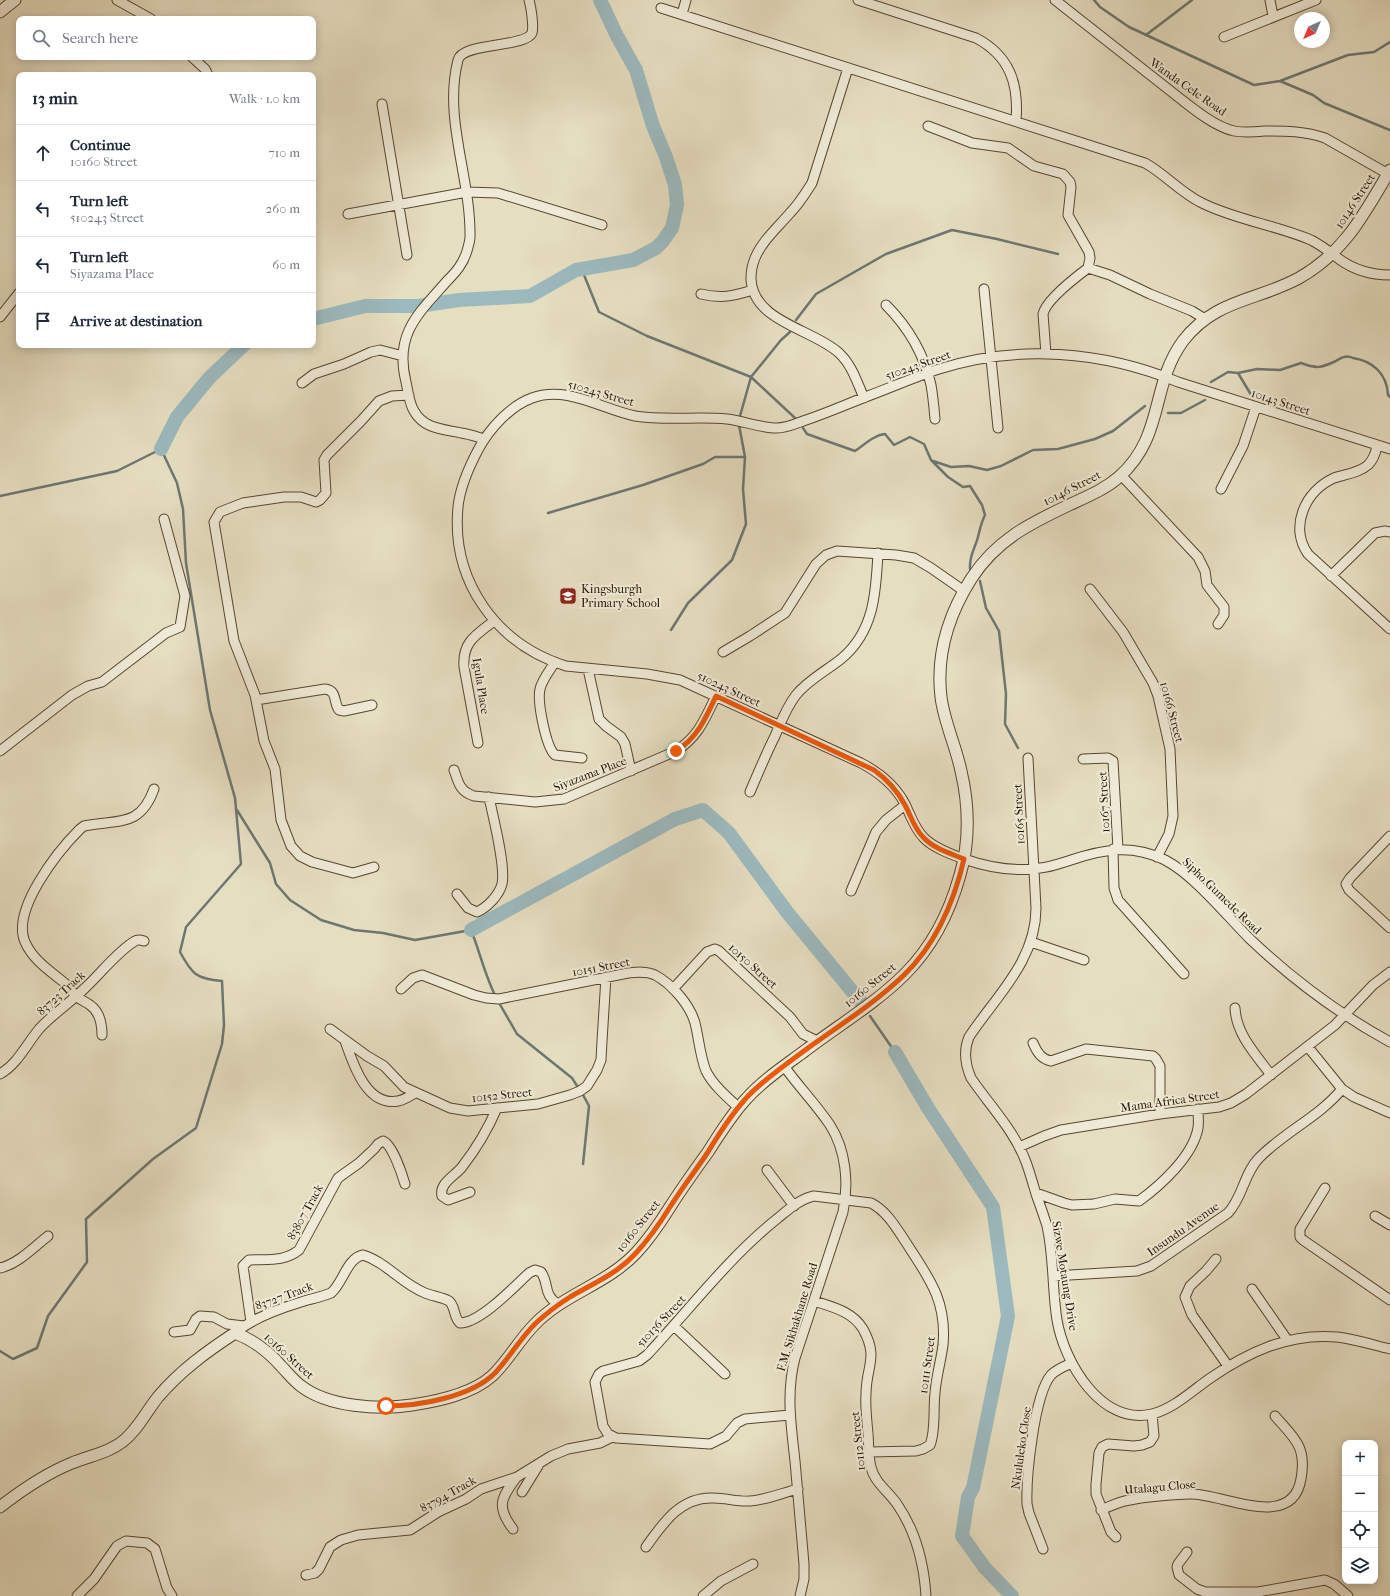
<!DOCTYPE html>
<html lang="en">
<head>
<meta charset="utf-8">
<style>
  :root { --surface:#fff; --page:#f2f2f3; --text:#1f2937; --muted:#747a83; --line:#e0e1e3 }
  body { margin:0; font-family:"IM FELL French Canon",serif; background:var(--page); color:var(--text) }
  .controls { position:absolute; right:12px; bottom:12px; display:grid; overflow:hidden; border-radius:8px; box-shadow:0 2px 10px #0003 }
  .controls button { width:36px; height:36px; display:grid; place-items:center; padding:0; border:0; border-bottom:1px solid var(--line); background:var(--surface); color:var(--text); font:20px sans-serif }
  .compass { position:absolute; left:1294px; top:12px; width:36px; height:36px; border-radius:50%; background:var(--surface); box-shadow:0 2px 10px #0003; rotate:224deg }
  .stop { position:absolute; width:12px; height:12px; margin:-9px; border:3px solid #ea580c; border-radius:50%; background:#fff }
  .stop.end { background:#ea580c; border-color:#fff; box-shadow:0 1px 4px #0008 }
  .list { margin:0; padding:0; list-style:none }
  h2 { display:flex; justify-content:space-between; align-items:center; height:52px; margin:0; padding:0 16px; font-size:17px }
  h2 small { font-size:13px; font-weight:400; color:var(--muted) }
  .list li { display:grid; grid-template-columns:26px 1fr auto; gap:12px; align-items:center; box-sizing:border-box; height:56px; padding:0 16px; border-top:1px solid var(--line) }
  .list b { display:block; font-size:15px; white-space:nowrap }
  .list p { margin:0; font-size:13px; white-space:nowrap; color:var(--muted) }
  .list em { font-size:13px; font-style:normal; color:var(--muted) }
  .icon { flex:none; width:22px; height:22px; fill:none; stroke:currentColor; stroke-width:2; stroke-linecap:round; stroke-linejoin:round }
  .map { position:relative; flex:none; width:1390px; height:1596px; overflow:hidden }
  .search { position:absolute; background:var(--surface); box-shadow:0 2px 10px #0003; left:16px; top:16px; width:300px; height:44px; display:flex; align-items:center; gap:10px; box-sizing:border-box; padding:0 14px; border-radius:8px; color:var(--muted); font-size:15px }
  .panel { position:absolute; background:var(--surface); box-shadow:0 2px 10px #0003; left:16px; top:72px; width:300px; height:276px; border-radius:8px }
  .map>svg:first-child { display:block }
</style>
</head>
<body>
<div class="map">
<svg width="1390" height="1596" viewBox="0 0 1390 1596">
  <rect width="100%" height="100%" fill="#e6dec1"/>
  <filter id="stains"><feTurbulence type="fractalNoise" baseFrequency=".005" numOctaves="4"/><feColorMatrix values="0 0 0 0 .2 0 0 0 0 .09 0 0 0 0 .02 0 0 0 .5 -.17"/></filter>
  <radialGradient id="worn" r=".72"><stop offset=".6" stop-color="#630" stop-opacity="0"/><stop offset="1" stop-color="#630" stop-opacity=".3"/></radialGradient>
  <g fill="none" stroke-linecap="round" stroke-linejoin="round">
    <path stroke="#6d7772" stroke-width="2.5" d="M 1094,0 L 1100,7 L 1129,27 L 1254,85 L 1280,81 L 1348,55 L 1374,52 L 1390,42
      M 1146,35 L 1192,0
      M 1280,81 L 1313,95 L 1324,103 L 1390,130
      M 582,270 L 599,312 L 647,336 L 751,377 L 795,418
      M 796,320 L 816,294 L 886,254 L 952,230 L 997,239 L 1058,254
      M 1238,373 L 1253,398
      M 1211,382 L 1228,372 L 1238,373 L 1257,369 L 1280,370 L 1301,363 C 1317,369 1321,368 1336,361 C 1338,360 1342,357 1344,357 C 1347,356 1351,357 1353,358 C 1373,361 1387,374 1388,395 L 1390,397
      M 1168,413 L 1181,413 L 1205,400
      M 740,416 L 751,377 L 781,340 L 790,332
      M 803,428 L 807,434 L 855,451 C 864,445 874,435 885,434 L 894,445 L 910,437 L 924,444 L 931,460 L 948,477 L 963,487 L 970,486 L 982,505 L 985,515 C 981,523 980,529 978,537 C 975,549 969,555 970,569
      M 933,461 L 951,467 L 969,466 L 987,470 L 1001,466 L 1033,450 L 1058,449 L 1095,439 L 1113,431 L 1145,406
      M 0,496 L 117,471 L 161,449 L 177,483 L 183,509 L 186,563 L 210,710 L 235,798 L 241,864 L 186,927 L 180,952 C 192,974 196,979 222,981 L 224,1025 L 222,1044 L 196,1128 L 153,1159 L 86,1219 L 87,1262 L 48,1316 L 37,1348 L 13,1359 L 0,1351
      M 548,513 L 643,485 L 703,464 L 715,457 L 745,457
      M 980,581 L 986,608 L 999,631 L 1006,694 L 1005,724 L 1018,748
      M 671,630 L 688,603 L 732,560 L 746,524 L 743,489 L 745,457 L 739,425
      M 237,810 L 270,863 L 276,884 L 290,900 L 321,920 L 354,930 L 383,933 L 415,940 L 471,930 C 480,952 485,976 496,997
      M 498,1001 L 517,1034 L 572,1078 L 579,1089
      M 870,1016 L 895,1052
      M 582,1093 L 589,1106 L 583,1164"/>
    <path stroke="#9cb9be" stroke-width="14" d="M 313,319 L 365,306 L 418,306 L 459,300 L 530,296 L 576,270 L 633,260 L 656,248 L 663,241 L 672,228 L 677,205 L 675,185 L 666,157 L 653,126 L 636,70 L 617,36 L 600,0
      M 161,449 L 177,417 L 210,377 L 244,345
      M 471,930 L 675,819 L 703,810 L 729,833 L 787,912 L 861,1002
      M 895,1052 L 928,1108 L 993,1207 L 1008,1316 L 973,1488 L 968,1497 L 962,1536 L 985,1568 L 1012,1596"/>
    <defs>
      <path id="minor" d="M 117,0 L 151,19
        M 858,0 L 976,38 C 1010,56 1019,84 1016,121
        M 1055,0 L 1182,100 C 1196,111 1216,127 1234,131 C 1244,133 1255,132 1265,131 C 1286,131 1305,131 1325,138 L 1390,175
        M 1270,0 L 1273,16
        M 661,8 L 1145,163 C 1165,174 1181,193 1202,203 C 1236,220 1276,225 1311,240 C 1321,245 1330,252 1339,259 C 1354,270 1372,275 1390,275
        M 682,14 L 686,0
        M 1224,37 L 1316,0
        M 192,57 L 205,69 L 208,75
        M 848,68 L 812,183 C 805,194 799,204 790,213 C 778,227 762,241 755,258 C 752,265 751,272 751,279 C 753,322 813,329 839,353 C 852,365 857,382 864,398
        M 382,104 L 407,255
        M 928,126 L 972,143 L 1008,148 L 1034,166 L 1063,174 L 1070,182 L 1071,187 L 1068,215 L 1089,252 L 1090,258 L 1088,268
        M 348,214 L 467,192 L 498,193 L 602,225
        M 984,289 L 998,428
        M 701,294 C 722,299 733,296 753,290
        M 886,305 C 908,327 924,354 931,385 C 933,396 934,408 935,419
        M 0,317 L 19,293
        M 1046,354 L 1043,314 C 1046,300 1076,277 1088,268 L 1110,275 L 1150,294 L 1192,311 L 1205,319
        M 302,383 L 314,374 L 344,364 L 371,352 L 380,350 L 403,356
        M 484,439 C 477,437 469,434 461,433 C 443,429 424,429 414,411 C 409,403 408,391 406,382 C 394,334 418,314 447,281 C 456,272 463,264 467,251 C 468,247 470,241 470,237 C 471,177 443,119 458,60 C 462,42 525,48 532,33 C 534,26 531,7 529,0
        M 1377,445 C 1376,452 1373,460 1368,465 C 1359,473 1345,474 1334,478 C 1305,491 1289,527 1308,554 L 1390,629
        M 1390,449 L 1178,382 C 1103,351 1017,344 939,369 C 915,377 892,387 868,396 C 847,404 827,413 806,420 C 797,423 787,428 777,428 C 760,428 744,421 727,419 C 697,416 666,421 635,416 C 601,409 567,385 532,398 C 510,406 489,429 478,450 C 469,467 460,487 458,507 C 451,581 496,644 566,666 L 647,674 L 680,680 L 861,763 C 880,773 895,785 905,804 C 911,816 914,828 924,838 C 934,848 950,854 964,859 C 987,867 1015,872 1040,868 C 1051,867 1061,863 1071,860 C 1104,849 1132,844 1165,860 C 1194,875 1226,915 1250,939 C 1292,979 1339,1014 1390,1042
        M 1121,475 L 1198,557 L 1205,571 L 1207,585 L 1224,607 L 1224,615 L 1218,624
        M 1221,489 L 1243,446 L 1256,407
        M 1331,576 L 1375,533 L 1385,531 L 1390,532
        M 1090,589 L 1123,632 L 1153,683 L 1158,696 L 1170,749 L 1173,816 L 1169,834 L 1157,857
        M 723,652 L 750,636 L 785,613 L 816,564 L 826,555 L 837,551 L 896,555 L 914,558 L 931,568 L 964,591
        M 555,662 C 550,670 542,680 540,689 C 537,702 546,747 555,755 L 582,758
        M 588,669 L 599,719 L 606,726 L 621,737 L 625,744 L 631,771
        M 256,700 L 325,689 C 338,691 333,702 339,710 L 344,711 L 372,705
        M 478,743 L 464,667 C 462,642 476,635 494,621
        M 0,751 L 72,695 L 88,686 L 102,682 L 166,633 L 180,627 L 185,596 L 164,519
        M 1028,758 L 1036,908 C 1036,961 996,996 969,1037 C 963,1051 965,1064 971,1078 C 990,1106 1014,1130 1026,1162 C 1030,1173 1033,1184 1036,1194 C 1040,1205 1044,1216 1047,1226 C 1054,1257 1052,1289 1057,1320 C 1064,1362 1101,1426 1152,1414 C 1173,1409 1192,1391 1209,1379 C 1248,1352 1288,1333 1337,1337 C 1355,1339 1373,1345 1390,1349
        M 1083,759 L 1108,758 L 1113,761 L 1118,849
        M 454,770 C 458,782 460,792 474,796 L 535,802 L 564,799 L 676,751 C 698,737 705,719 716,696
        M 750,792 C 758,773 766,754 775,736 C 781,722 786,708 796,695 C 808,680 826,671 841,659 C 874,632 876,593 878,553
        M 1390,836 L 1350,878 L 1346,884 L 1349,890 L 1390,928
        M 1113,849 L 1114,888 L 1118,900 L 1184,974
        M 374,867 L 353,873 L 312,862 L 300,856 L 291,846 L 281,820 L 275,769 L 264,741 L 255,695 L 234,641 L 214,522 L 220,512 L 243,503 L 284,497 L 301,497 L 316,502 L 320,500 L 326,493 L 324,460 L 327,455 L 361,421 L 379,401 L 392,396 L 409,395
        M 851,891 L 876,832 L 886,820 L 905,805
        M 457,894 L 468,908 L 477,912 C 488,907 499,895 502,884 C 506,866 493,817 489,797
        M 1031,942 L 1084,960
        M 401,989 L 413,978 L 422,975 L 474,995 L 486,998 L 499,999 L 628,973 C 637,972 647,971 655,975 C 672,984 690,1005 695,1023 C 699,1039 700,1056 706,1071 C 713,1085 727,1097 738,1107
        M 673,989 L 707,952 L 715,949 L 719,951 L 790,1017 L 803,1034 L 817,1041
        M 1235,1008 C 1236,1034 1256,1055 1271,1075
        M 330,1029 L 367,1056 L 384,1066 L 404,1087 L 450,1108 L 468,1111 L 538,1104 L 570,1095 L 580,1091 L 587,1086 L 597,1070 L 601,1060 L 602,1041 L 606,977
        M 102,1035 C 102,1023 100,1012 90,1005 C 86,1002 81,1000 77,997 C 73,994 71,989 67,985 C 52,972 34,962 25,942 C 11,910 58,851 80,829 L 84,826 C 118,819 140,828 154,789
        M 345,1041 C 353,1063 366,1107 398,1101 C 404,1100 410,1096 415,1093
        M 1033,1043 C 1037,1052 1041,1059 1051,1061 L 1086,1049 L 1153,1056 L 1156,1059 L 1160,1066 L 1160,1114
        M 1308,1047 L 1342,1089 L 1354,1097 L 1390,1113
        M 784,1066 C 798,1086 816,1104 830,1125 C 846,1150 849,1183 843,1212 L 795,1358 C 786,1393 791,1425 795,1461 C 798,1495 801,1529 804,1564 L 804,1579 L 800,1596
        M 0,1074 C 18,1064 27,1043 40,1028 C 54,1013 71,1002 86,987 C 100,974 119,950 135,941 C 138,939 141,940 144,941
        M 1019,1147 L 1044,1136 L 1061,1130 L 1160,1114 L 1219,1107 L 1231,1103 L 1246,1094 L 1335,1025 L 1373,985 L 1390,972
        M 767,1170 L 794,1206
        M 1325,1188 L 1300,1229 L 1300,1237 L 1303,1240 L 1390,1300
        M 470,1192 L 448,1200 L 442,1196 C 439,1183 455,1176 462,1167 C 476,1149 488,1129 497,1108
        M 1036,1193 L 1064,1203 L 1072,1205 L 1094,1204 L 1115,1199 L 1139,1201 C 1161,1185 1193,1156 1198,1128 C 1199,1122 1198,1115 1198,1109
        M 1375,1216 L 1390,1225
        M 1216,1259 L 1206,1271 L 1190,1286 L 1185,1297 L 1192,1315 L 1228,1366
        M 0,1268 C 18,1264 34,1247 48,1236
        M 1053,1276 L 1137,1271 L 1151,1266 L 1228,1213 C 1243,1197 1244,1173 1259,1158 C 1284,1132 1319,1117 1342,1089
        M 1252,1289 L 1288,1341
        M 814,1301 C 832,1307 852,1311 863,1329 C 879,1358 866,1366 866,1394 C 865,1407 867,1421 868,1434 C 869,1444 868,1456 871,1467 C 874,1482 889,1492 897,1504 C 915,1530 924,1564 926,1596
        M 251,1322 L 243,1266 L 249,1260 C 268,1259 284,1262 299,1250 L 338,1178 L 359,1163 L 374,1149 L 378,1144 L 383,1141 C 392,1144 402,1174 405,1184
        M 674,1326 L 725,1374
        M 174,1332 L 190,1330 L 196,1319 L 200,1316 L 214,1317 L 227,1324 L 244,1326
        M 235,1333 C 253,1318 278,1309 301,1302 C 311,1299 321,1297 331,1293 C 343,1283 347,1258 363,1255 C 386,1262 402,1284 425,1293 C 432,1296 442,1297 449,1301 C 456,1307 453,1317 460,1323 C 480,1323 514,1287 529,1273 L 535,1270 L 541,1272 C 550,1285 542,1294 559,1305
        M 790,1415 L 745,1419 L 737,1423 L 726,1436 L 710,1444 L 616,1438 L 608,1434 L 603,1426 L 595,1382 L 599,1374 L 603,1371 L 639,1361 L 647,1355 C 690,1309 729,1257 778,1218 C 789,1209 800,1199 814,1196 L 871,1203 C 887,1211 897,1229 907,1244 C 929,1278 947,1301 943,1345 C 941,1361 936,1377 935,1393 C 933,1409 936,1430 930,1445 L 923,1449 L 916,1451 L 869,1452
        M 522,1492 L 538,1466
        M 1101,1510 C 1111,1506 1120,1501 1130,1500 C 1149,1496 1170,1495 1190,1494 C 1222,1493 1292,1532 1301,1479 C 1307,1446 1294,1438 1275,1416
        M 513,1529 C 496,1507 501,1498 516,1478
        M 1116,1537 L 1111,1532 L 1096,1494 L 1096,1484 L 1099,1453 L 1102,1447 L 1108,1444 L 1134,1446 L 1142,1445 L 1150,1442 L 1154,1436 L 1152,1414
        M 646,1547 C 663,1523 681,1496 714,1498 C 726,1498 738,1502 750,1501 C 766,1500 782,1493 798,1489
        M 1043,1549 L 1029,1513 L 1027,1504 C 1026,1478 1034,1395 1051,1375 C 1057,1369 1065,1366 1072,1363
        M 1187,1552 L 1178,1564 L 1177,1567 L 1179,1575 L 1197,1589 L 1205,1592 L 1258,1592 L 1325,1580 L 1334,1584 L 1348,1596
        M 306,1575 L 315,1573 L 319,1569 L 330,1547 L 341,1540 L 358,1535 L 410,1530 L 438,1512 L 466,1499 L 481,1489 L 517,1477 L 551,1456 L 568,1449 L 600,1443 L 612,1437
        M 77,1596 L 94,1579 L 117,1546 L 126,1541 L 147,1543 L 155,1549 L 167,1588 L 172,1596
        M 703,1596 L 721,1581 L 753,1564"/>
      <path id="tertiary" d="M 0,12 L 15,0
        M 0,1507 C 23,1489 45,1474 72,1463 C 89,1456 108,1453 122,1442 C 137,1431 146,1412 158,1397 C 180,1371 206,1352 235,1333 C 253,1340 268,1351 281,1366 C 288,1373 293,1380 301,1386 C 328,1407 379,1410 412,1405 C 438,1401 472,1394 492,1376 C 508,1361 519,1340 535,1324 C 564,1294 607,1284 636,1253 C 649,1239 660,1223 670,1207 C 682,1188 695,1170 708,1152 C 720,1133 732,1114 747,1098 C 764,1079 786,1065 806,1050 C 839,1025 876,1003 905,974 C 932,947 950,911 960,875 C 970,842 969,804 961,771 C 956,746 944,722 941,697 C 936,655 949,614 971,579 C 996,540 1029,524 1069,505 C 1086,497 1104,490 1119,477 C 1165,436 1150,386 1183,341 C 1215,299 1257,301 1299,278 C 1345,252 1364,214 1390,170"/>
    </defs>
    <use href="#minor" stroke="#574630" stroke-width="11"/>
    <use href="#tertiary" stroke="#574630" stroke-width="13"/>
    <use href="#minor" stroke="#efead7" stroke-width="9"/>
    <use href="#tertiary" stroke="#efead7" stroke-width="11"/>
  </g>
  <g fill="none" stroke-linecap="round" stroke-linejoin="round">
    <path stroke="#ea580c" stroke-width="5" d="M 386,1406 C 419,1406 471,1397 495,1373 C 510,1357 521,1337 537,1322 C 547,1313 559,1304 570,1297 C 594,1283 617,1274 636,1253 C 649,1239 660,1223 670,1207 C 682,1188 696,1170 708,1152 C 720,1132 733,1112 749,1095 C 767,1077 788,1063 808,1048 C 840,1025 875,1003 904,975 C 936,944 954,902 964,859 C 950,853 934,849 923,837 C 914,828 911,816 905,805 C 897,790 888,780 874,770 L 716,696 C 706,718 697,738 676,751"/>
  </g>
  <defs>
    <symbol id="school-square" viewBox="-11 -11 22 22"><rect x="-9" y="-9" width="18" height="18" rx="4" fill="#8f2418" stroke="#efead7"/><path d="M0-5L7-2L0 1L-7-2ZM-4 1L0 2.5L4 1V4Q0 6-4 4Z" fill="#fff"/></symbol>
  </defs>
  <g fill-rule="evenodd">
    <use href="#school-square" x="558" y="586" width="20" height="20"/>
  </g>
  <g text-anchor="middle" stroke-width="4" stroke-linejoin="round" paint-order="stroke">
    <g font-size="12" fill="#271400" stroke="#efead7">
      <text transform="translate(1188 87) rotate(35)" y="4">Wanda Cele Road</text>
      <text transform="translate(1355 201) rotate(-57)" y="4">10146 Street</text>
      <text transform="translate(918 365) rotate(-19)" y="4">510243 Street</text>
      <text transform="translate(601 393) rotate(16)" y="4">510243 Street</text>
      <text transform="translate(1281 402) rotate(18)" y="4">10143 Street</text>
      <text transform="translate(1072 488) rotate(-27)" y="4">10146 Street</text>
      <text transform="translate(481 686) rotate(81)" y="4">Igula Place</text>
      <text transform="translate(729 689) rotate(25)" y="4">510243 Street</text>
      <text transform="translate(1172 712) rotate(75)" y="4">10166 Street</text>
      <text transform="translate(590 774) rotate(-21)" y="4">Siyazama Place</text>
      <text transform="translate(1104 802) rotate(-93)" y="4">10167 Street</text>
      <text transform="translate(1019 814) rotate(-93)" y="4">10165 Street</text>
      <text transform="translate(1222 896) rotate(44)" y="4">Sipho Gumede Road</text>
      <text transform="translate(753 966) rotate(42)" y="4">10150 Street</text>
      <text transform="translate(601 967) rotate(-11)" y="4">10151 Street</text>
      <text transform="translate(870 985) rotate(-39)" y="4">10160 Street</text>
      <text transform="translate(61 993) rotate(-42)" y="4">83723 Track</text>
      <text transform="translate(502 1095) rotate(-6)" y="4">10152 Street</text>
      <text transform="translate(1170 1101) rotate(-8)" y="4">Mama Africa Street</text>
      <text transform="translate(305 1212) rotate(-61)" y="4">83807 Track</text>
      <text transform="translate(638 1226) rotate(-52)" y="4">10160 Street</text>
      <text transform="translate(1183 1229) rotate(-35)" y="4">Insundu Avenue</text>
      <text transform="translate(1065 1276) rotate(81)" y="4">Sizwe Motaung Drive</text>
      <text transform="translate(284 1296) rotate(-20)" y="4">83727 Track</text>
      <text transform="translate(797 1317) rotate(-73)" y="4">F.M. Sikhakhane Road</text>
      <text transform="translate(661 1321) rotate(-47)" y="4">510136 Street</text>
      <text transform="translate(289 1356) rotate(42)" y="4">10160 Street</text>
      <text transform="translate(927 1365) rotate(-82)" y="4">10111 Street</text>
      <text transform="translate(858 1441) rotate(-96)" y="4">10112 Street</text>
      <text transform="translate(1021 1448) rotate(-82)" y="4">Nkululeko Close</text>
      <text transform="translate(1160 1487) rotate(-5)" y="4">Utalagu Close</text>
      <text transform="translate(448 1494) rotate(-29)" y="4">83794 Track</text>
    </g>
    <g font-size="12" fill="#271400" stroke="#efead7" text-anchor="start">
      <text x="581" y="593">Kingsburgh<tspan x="581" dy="14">Primary School</tspan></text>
    </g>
  </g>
  <rect width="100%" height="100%" filter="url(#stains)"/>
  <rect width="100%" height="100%" fill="url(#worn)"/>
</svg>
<div class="controls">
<button>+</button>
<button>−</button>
<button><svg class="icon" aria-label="locate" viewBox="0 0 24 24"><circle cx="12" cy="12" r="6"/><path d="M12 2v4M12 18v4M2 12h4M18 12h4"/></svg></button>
<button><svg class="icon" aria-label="layers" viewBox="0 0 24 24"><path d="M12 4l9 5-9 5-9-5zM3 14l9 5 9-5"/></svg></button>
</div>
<svg class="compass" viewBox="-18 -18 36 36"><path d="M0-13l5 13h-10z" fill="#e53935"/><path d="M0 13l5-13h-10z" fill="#747a83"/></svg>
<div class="stop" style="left:386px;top:1406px"></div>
<div class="stop end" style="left:676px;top:751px"></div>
<div class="search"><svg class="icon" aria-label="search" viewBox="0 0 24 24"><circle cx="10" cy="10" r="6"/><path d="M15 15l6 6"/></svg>Search here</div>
<section class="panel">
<h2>13 min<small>Walk · 1.0 km</small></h2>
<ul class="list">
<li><svg class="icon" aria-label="ahead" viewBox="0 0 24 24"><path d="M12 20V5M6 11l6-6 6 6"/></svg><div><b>Continue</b><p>10160 Street</p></div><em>710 m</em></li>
<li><svg class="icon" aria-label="left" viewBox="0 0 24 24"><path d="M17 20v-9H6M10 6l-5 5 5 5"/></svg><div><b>Turn left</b><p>510243 Street</p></div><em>260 m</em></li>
<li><svg class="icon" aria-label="left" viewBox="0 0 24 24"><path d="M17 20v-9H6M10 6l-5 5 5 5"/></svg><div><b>Turn left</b><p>Siyazama Place</p></div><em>60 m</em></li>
<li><svg class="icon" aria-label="arrive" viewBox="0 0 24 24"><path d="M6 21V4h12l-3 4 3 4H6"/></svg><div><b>Arrive at destination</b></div></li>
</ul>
</section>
</div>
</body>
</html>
